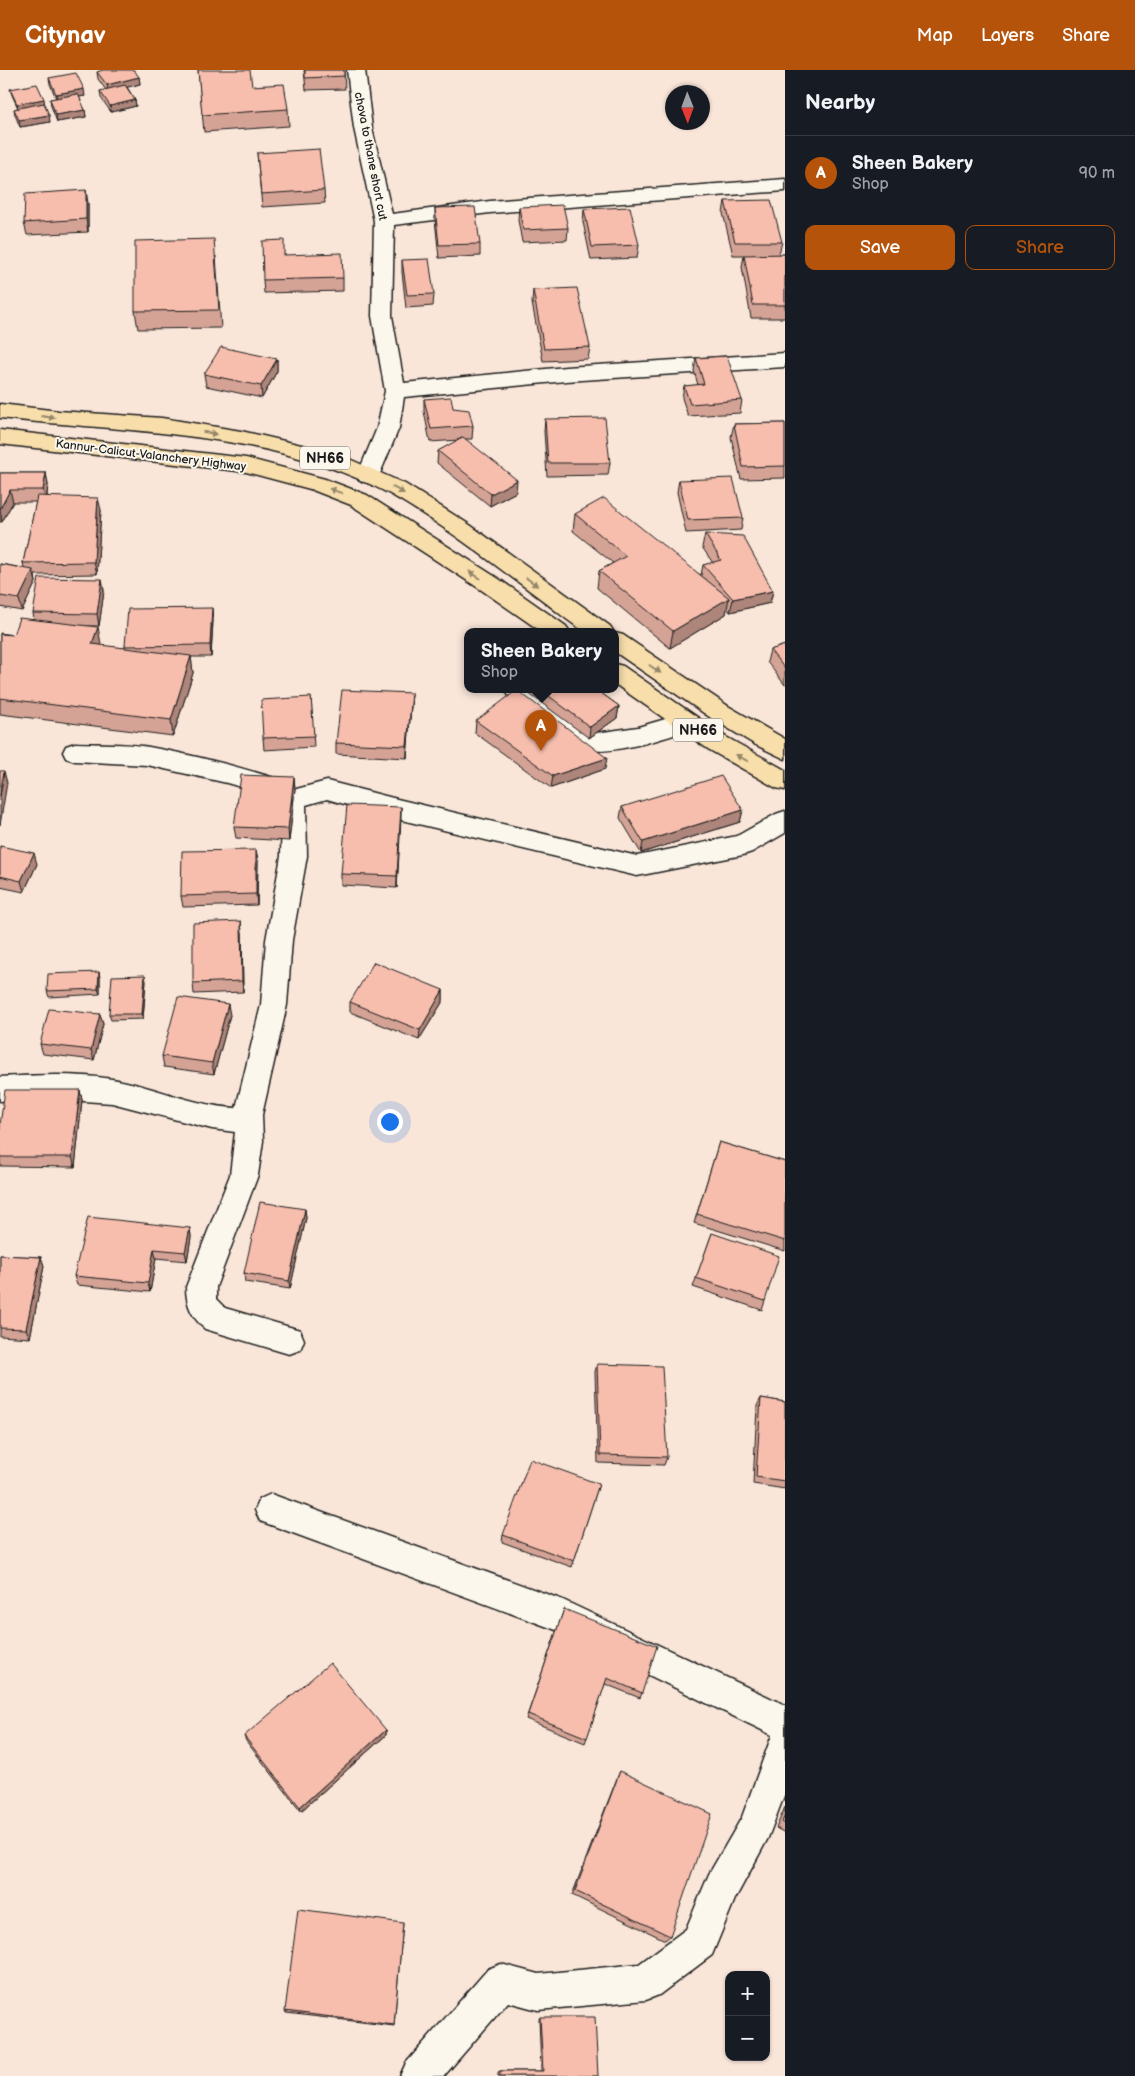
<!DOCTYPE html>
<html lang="en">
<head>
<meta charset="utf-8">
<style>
  :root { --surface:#171b24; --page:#242831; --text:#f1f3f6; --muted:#9ea1a6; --line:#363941; --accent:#b45309 }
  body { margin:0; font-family:"Balsamiq Sans",sans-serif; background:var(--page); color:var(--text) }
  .controls { position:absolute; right:15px; bottom:15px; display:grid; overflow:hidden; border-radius:10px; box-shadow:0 1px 4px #0004 }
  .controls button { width:45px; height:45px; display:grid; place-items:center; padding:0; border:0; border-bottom:1px solid var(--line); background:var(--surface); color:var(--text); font:25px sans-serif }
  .compass { position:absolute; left:665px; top:15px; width:45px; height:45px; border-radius:50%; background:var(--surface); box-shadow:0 1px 4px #0004; rotate:179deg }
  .you { position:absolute; left:389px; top:1051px; width:18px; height:18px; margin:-12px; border:4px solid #fff; border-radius:50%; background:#1a73e8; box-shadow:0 0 0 8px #1a73e833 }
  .badge { display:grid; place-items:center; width:32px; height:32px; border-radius:50%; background:var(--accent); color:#fff; font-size:16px; font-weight:700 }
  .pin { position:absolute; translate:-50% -41px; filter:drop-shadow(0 1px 2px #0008) }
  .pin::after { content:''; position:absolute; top:26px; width:18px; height:15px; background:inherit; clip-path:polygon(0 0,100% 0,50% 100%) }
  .popup { position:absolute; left:464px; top:558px; width:155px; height:65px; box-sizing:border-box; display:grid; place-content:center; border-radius:10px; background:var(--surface); filter:drop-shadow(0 1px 4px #0005); font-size:16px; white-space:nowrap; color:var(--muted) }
  .popup b { font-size:19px; color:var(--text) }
  .popup::after { content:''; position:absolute; left:50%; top:100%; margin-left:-10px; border:10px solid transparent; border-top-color:var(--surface) }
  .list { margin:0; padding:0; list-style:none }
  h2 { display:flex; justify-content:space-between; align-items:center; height:65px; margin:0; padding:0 20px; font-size:21px }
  h2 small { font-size:16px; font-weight:400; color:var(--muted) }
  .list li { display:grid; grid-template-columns:32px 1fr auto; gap:15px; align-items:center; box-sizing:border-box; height:75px; padding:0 20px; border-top:1px solid var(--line) }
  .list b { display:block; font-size:19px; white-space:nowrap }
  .list p { margin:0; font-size:16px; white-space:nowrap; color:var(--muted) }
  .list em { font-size:16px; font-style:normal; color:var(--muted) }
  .actions { display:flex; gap:10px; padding:15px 20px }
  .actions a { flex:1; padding:11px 0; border:1px solid var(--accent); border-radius:10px; text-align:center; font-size:18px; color:var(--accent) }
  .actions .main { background:var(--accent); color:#fff }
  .map { position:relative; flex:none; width:785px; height:2006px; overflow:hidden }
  header { display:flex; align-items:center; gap:30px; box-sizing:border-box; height:70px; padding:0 25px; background:var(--accent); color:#fff }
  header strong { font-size:24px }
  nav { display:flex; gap:28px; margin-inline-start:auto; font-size:18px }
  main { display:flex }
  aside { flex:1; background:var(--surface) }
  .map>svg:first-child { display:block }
</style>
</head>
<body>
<header>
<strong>Citynav</strong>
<nav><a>Map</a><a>Layers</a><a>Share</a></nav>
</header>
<main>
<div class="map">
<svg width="785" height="2006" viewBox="0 0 785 2006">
  <rect width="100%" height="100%" fill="#fae6d9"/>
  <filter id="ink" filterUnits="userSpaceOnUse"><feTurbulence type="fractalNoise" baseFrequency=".02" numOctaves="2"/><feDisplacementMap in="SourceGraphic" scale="10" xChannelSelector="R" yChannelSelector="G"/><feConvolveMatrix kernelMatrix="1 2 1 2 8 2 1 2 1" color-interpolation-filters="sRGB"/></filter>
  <g filter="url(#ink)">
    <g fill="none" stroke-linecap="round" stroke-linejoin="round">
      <defs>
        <path id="minor" d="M 347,0 L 365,0 L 372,58 L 392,144 L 490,131 L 785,109 L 785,121 L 490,143 L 394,155 L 392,246 L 404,313 L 566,297 L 785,283 L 785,297 L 566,311 L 404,327 L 399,358 L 379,406 L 376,411 L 368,413 L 360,411 L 357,406 L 377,358 L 385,321 L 372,246 L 374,151 L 354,58 Z
          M 505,620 L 534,620 L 596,663 L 638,657 L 686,643 L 695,646 L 698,652 L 695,658 C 668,667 609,687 583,679 L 509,626 Z
          M 75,673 C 99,674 125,673 149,677 C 194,685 240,697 284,711 L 287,718 L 284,725 L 275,727 L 227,713 L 147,695 L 75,691 L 66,688 L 63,682 L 66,676 Z
          M 327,711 L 393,728 L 637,786 L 737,766 L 776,744 L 785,741 L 785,763 L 752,782 L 743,785 L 637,806 L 393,748 L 327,729 L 306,735 L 307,786 L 292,870 L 287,935 L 262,1045 L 263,1071 L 258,1105 L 216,1217 L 216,1229 L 225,1238 L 300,1260 L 304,1270 L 300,1280 L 289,1284 L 205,1259 C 192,1247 186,1235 186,1217 L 230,1105 L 235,1062 L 212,1059 L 112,1033 L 41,1028 L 0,1031 L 0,1007 C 37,1005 75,1003 112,1009 C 154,1016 193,1036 236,1038 L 261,935 L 266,870 L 281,786 L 282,729 L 285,722 Z
          M 271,1424 L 563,1530 L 785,1635 L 785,1723 L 768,1768 L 735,1829 L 712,1885 L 659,1925 L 646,1930 L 538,1940 L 508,1932 L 444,2006 L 400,2006 L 406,1993 L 488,1899 L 501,1894 L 538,1904 L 639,1894 L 686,1859 L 709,1804 L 742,1747 L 772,1665 L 556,1560 L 260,1451 L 255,1440 L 260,1429 Z"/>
        <path id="highway" d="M 0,334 L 59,341 L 162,348 L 241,361 L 336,383 L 405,414 L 470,455 L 610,556 L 614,562 C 606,563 595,564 587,562 C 579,560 550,536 541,529 C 492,493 443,454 390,424 C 271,360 130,363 0,348 Z
          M 0,360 L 246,388 L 325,409 L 367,425 L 499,509 L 566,556 L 570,562 L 542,562 L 483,521 L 351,435 L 310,419 L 246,402 L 0,374 Z
          M 615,563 L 623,565 L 728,636 L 785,669 L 785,689 L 754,674 L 711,648 L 615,582 Z
          M 615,594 L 623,596 L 726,667 L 785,700 L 785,720 L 776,718 L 708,679 L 615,614 Z"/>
      </defs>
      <use href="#minor" stroke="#1c1c1c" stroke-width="3"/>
      <use href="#highway" stroke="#1c1c1c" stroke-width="3"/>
      <use href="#minor" fill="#fbf7ec" fill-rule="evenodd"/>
      <use href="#highway" fill="#f8deab" fill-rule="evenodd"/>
    </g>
    <path fill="#d4a396" stroke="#1c1c1c" d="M 198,0 L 252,16 L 288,39 L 289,56 L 204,62 Z
      M 304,0 L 344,0 L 345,19 L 306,20 Z
      M 97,2 L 139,7 L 140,14 L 127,17 L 135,30 L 136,36 L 111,42 L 101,28 L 100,21 L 106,20 L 98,9 Z
      M 49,8 L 85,26 L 79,27 L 85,40 L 86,47 L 57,52 L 51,36 L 50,29 L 56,28 L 50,14 Z
      M 10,19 L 45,35 L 50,52 L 20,57 L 15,45 L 14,39 L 18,38 L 12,25 Z
      M 257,83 L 324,120 L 325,133 L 262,137 Z
      M 725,131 L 782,172 L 779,184 L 785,184 L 785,248 L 751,248 L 742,197 L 744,185 L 733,185 L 723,143 Z
      M 88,133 L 88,162 L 27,165 L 24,153 Z
      M 519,137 L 568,158 L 567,170 L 522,172 L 518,150 Z
      M 435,138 L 480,174 L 480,186 L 439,188 L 435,150 Z
      M 584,139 L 639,175 L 637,188 L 591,190 L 583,152 Z
      M 285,185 L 343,208 L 343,221 L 264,223 L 263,210 Z
      M 216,186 L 221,258 L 138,259 L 135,241 Z
      M 402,190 L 434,224 L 433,236 L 406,238 L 402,202 Z
      M 533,220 L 590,277 L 588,289 L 543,291 L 532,233 Z
      M 696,288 L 742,330 L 740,343 L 688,346 L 682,328 L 684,316 L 698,315 L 694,301 Z
      M 277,289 L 277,301 L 262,328 L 206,316 L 204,304 Z
      M 424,329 L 453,338 L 473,356 L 472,369 L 465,369 L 516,422 L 490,436 L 437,393 L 438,381 L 459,370 L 430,372 L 424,341 Z
      M 545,349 L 610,393 L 608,405 L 547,406 L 544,361 Z
      M 785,353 L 785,408 L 741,409 L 731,367 L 734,354 Z
      M 0,403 L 46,403 L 48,415 L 47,426 L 101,440 L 97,504 L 35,505 L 36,512 L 22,541 L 0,537 L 0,494 L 24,498 L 23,493 L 36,432 L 13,432 L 2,452 L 0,452 Z
      M 679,410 L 743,448 L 741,460 L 686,463 L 677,422 Z
      M 575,444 L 701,505 L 703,495 L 713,493 L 702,477 L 705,464 L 773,521 L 770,533 L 730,542 L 727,538 L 726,544 L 670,578 L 597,518 L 599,501 L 613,493 L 573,461 Z
      M 102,509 L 104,521 L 99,556 L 84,556 L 101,574 L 101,576 L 125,578 L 125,576 L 213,550 L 211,587 L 191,587 L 193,603 L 173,666 L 0,644 L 0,563 L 13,565 L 34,550 L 33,543 Z
      M 785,575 L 785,615 L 767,592 L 770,580 Z
      M 524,620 L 597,620 L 619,636 L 617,648 L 589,668 Z
      M 412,623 L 411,635 L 407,688 L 336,684 L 336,673 Z
      M 311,627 L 314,677 L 264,680 L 263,668 Z
      M 476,651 L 605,699 L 551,718 L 475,663 Z
      M 294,707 L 295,719 L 289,771 L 236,768 L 234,757 Z
      M 401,737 L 397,818 L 341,815 L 341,804 Z
      M 622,737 L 743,740 L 740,752 L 641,783 L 620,748 Z
      M 0,776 L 37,794 L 24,822 L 0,817 Z
      M 256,780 L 258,791 L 257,835 L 183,837 L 181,826 Z
      M 242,862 L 243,922 L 194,924 L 193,913 Z
      M 99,902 L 100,908 L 100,924 L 49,927 L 47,921 Z
      M 146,911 L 143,949 L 111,950 L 109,944 Z
      M 443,920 L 443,931 L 419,970 L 350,942 L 350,932 Z
      M 100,944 L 103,954 L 94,990 L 43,984 L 40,974 Z
      M 230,945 L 214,1004 L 164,997 L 162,986 Z
      M 80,1020 L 82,1030 L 75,1097 L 0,1096 L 0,1055 Z
      M 719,1072 L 785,1092 L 785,1181 L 694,1153 Z
      M 305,1139 L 306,1148 L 290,1219 L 245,1212 L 244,1203 Z
      M 190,1158 L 191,1167 L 187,1191 L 156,1188 L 150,1222 L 77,1215 L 74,1206 Z
      M 712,1163 L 765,1231 L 762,1240 L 693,1217 Z
      M 0,1185 L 41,1187 L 44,1196 L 30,1268 L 0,1266 Z
      M 597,1294 L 667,1387 L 664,1395 L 598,1393 L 595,1302 Z
      M 761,1328 L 785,1332 L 785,1419 L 753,1414 L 757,1336 Z
      M 599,1414 L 572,1497 L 502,1472 L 503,1465 Z
      M 564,1539 L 642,1623 L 640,1628 L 605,1614 L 585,1673 L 526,1649 Z
      M 386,1660 L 386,1665 L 301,1741 L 246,1671 L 244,1666 Z
      M 620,1701 L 670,1866 L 665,1870 L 572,1825 L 617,1708 Z
      M 785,1737 L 785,1763 L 776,1758 Z
      M 403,1853 L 394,1956 L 286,1943 L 285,1941 Z
      M 540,1947 L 598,2006 L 498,2006 L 498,2002 L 500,2001 L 541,2001 L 539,1949 Z"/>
    <path fill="#ad857a" stroke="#1c1c1c" d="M 139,7 L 140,14 L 108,22 L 107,15 Z
      M 84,19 L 85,26 L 57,31 L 56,24 Z
      M 44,29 L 45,35 L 18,40 L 17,34 Z
      M 135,30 L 136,36 L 111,42 L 110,36 Z
      M 85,40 L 86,47 L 57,52 L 56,45 Z
      M 49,45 L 50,52 L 20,57 L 19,50 Z
      M 86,120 L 88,133 L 88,162 L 86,149 Z
      M 277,289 L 277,301 L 262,328 L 261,316 Z
      M 46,403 L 48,415 L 46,432 L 43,420 Z
      M 517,410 L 516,422 L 490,436 L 491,424 Z
      M 10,420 L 13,432 L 2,452 L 0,439 Z
      M 98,428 L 101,440 L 97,504 L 94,492 Z
      M 33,500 L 36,512 L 22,541 L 19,529 Z
      M 102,509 L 104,521 L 99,556 L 97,544 Z
      M 773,521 L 770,533 L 730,542 L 733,529 Z
      M 729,528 L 726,544 L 670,578 L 673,561 Z
      M 212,538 L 213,550 L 211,587 L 210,575 Z
      M 98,557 L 101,574 L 95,591 L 92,574 Z
      M 191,586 L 193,603 L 173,666 L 171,650 Z
      M 412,623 L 411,635 L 407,688 L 407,676 Z
      M 619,636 L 617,648 L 589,668 L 590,657 Z
      M 607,688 L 605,699 L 551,718 L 553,706 Z
      M 4,701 L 7,713 L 0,755 L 0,726 Z
      M 294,707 L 295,719 L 289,771 L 288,759 Z
      M 401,737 L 401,749 L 397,818 L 397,806 Z
      M 743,740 L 740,752 L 641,783 L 643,772 Z
      M 256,780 L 258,791 L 257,835 L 256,824 Z
      M 34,783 L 37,794 L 24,822 L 21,811 Z
      M 241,851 L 242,862 L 243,922 L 242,911 Z
      M 99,902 L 100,908 L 100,924 L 98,919 Z
      M 145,905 L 146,911 L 143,949 L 142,944 Z
      M 443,920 L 443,931 L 419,970 L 420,960 Z
      M 228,934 L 230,945 L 214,1004 L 212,993 Z
      M 100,944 L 103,954 L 94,990 L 91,980 Z
      M 80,1020 L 82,1030 L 75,1097 L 72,1087 Z
      M 305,1139 L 306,1148 L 290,1219 L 289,1211 Z
      M 190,1158 L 191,1167 L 187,1191 L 185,1182 Z
      M 154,1179 L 156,1188 L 150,1222 L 148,1213 Z
      M 41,1187 L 44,1196 L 30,1268 L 26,1259 Z
      M 386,1660 L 386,1665 L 301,1741 L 300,1737 Z"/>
    <path fill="#f7beae" stroke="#1c1c1c" d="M 103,0 L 134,0 L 139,7 L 107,15 L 97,2 Z
      M 198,0 L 250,0 L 252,16 L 284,14 L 288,39 L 202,45 Z
      M 305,0 L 344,0 L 344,6 L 305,8 Z
      M 76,3 L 84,19 L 56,24 L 49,8 Z
      M 37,14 L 44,29 L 17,34 L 10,19 Z
      M 125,15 L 135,30 L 110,36 L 100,21 Z
      M 78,24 L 85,40 L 56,45 L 50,29 Z
      M 44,33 L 49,45 L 19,50 L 14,39 Z
      M 319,79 L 324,120 L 261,124 L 257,83 Z
      M 86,120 L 86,149 L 24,153 L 25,124 Z
      M 771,130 L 782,172 L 735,172 L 725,131 Z
      M 563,135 L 568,158 L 523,160 L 519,137 Z
      M 475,137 L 480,174 L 439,175 L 435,138 Z
      M 630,137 L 639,175 L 592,177 L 584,139 Z
      M 214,169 L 219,240 L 135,241 L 135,171 Z
      M 284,170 L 284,185 L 342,183 L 343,208 L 263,210 L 262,171 Z
      M 785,184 L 785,235 L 753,235 L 744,185 Z
      M 429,189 L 434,224 L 407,225 L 402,190 Z
      M 577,218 L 590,277 L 544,279 L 533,220 Z
      M 221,277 L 277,289 L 261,316 L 204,304 Z
      M 727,286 L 742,330 L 690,334 L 684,316 L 704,314 L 696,288 Z
      M 451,327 L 453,338 L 469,340 L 473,356 L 431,359 L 424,329 Z
      M 605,348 L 610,393 L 548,393 L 545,349 Z
      M 785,353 L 785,396 L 743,397 L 734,354 Z
      M 463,367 L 517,410 L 491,424 L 438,381 Z
      M 0,403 L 46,403 L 43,420 L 10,420 L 0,439 Z
      M 733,408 L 743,448 L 688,450 L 679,410 Z
      M 37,426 L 98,428 L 94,492 L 23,493 Z
      M 604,428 L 729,528 L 673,561 L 599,501 L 626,486 L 575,444 Z
      M 705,464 L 743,466 L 773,521 L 733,529 L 703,495 L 721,490 Z
      M 0,494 L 33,500 L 19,529 L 0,526 Z
      M 39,508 L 102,509 L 97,544 L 33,543 Z
      M 212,538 L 210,575 L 125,576 L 128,539 Z
      M 19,548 L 98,557 L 92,574 L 191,586 L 171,650 L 0,628 L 0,564 L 13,565 Z
      M 785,575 L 785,599 L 770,580 Z
      M 342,620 L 412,623 L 407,676 L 336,673 Z
      M 517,620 L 607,688 L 553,706 L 476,651 Z
      M 541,620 L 597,620 L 619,636 L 590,657 Z
      M 311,627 L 314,666 L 263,668 L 261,630 Z
      M 0,701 L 4,701 L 0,726 Z
      M 241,705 L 294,707 L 288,759 L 234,757 Z
      M 721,706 L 743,740 L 643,772 L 622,737 Z
      M 347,735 L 401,737 L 397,806 L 341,804 Z
      M 0,776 L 34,783 L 21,811 L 0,806 Z
      M 256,780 L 256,824 L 181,826 L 182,781 Z
      M 241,851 L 242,911 L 193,913 L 193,853 Z
      M 374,892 L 443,920 L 420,960 L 350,932 Z
      M 99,902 L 98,919 L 47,921 L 48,904 Z
      M 145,905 L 142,944 L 109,944 L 112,906 Z
      M 178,927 L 228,934 L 212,993 L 162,986 Z
      M 49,939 L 100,944 L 91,980 L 40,974 Z
      M 5,1020 L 80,1020 L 72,1087 L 0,1087 L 0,1055 Z
      M 719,1072 L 785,1092 L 785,1171 L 697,1144 Z
      M 260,1132 L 305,1139 L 289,1211 L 244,1203 Z
      M 88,1147 L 190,1158 L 185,1182 L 154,1179 L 148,1213 L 74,1206 Z
      M 712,1163 L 779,1186 L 765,1231 L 696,1208 Z
      M 0,1185 L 41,1187 L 26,1259 L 0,1258 Z
      M 597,1294 L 662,1296 L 667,1387 L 600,1385 Z
      M 761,1328 L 785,1332 L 785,1411 L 756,1407 Z
      M 530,1389 L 599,1414 L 574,1491 L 503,1465 Z
      M 564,1539 L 657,1576 L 642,1623 L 607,1608 L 587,1668 L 528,1644 Z
      M 330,1593 L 386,1660 L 300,1737 L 244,1666 Z
      M 620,1701 L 712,1744 L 670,1866 L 575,1821 Z
      M 785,1745 L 785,1754 L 782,1752 Z
      M 298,1839 L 403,1853 L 394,1955 L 285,1941 Z
      M 540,1947 L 595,1947 L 598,2006 L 500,2006 L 500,2001 L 543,2001 Z"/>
    <defs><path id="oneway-solid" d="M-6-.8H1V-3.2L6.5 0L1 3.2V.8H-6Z" transform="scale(1.25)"/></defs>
    <g fill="#95876b">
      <use href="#oneway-solid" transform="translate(48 347) rotate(7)"/>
      <use href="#oneway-solid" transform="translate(210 363) rotate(9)"/>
      <use href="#oneway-solid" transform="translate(398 420) rotate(29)"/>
      <use href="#oneway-solid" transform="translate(336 421) rotate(-160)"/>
      <use href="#oneway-solid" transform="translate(475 505) rotate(-147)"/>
      <use href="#oneway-solid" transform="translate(532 512) rotate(36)"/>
      <use href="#oneway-solid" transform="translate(655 599) rotate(35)"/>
      <use href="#oneway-solid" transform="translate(742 688) rotate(-151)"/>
    </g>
  </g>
  <g text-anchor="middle" stroke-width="4" stroke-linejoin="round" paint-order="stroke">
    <g font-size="12" fill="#1c1c1c" stroke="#fbf7ec">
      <text transform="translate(371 86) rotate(79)" y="4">chova to thane short cut</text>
      <text transform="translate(151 385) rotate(7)" y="4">Kannur-Calicut-Valanchery Highway</text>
    </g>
    <g fill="#fbf7ec" stroke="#5f5e5a" stroke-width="1">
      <rect x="300" y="376.5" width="50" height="23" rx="4"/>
      <rect x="673" y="648.5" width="50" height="23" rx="4"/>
    </g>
    <g font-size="14" font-weight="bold" fill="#1c1c1c">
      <text x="325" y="393">NH66</text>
      <text x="698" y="665">NH66</text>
    </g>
  </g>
</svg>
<div class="controls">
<button>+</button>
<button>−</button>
</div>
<svg class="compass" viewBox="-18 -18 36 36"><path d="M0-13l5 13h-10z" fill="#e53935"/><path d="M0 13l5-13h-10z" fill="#9ea1a6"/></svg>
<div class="you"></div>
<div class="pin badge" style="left:541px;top:681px">A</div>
<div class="popup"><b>Sheen Bakery</b>Shop</div>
</div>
<aside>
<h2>Nearby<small></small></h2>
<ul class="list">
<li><span class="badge">A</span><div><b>Sheen Bakery</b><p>Shop</p></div><em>90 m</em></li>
</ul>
<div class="actions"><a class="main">Save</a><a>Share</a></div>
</aside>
</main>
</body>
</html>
